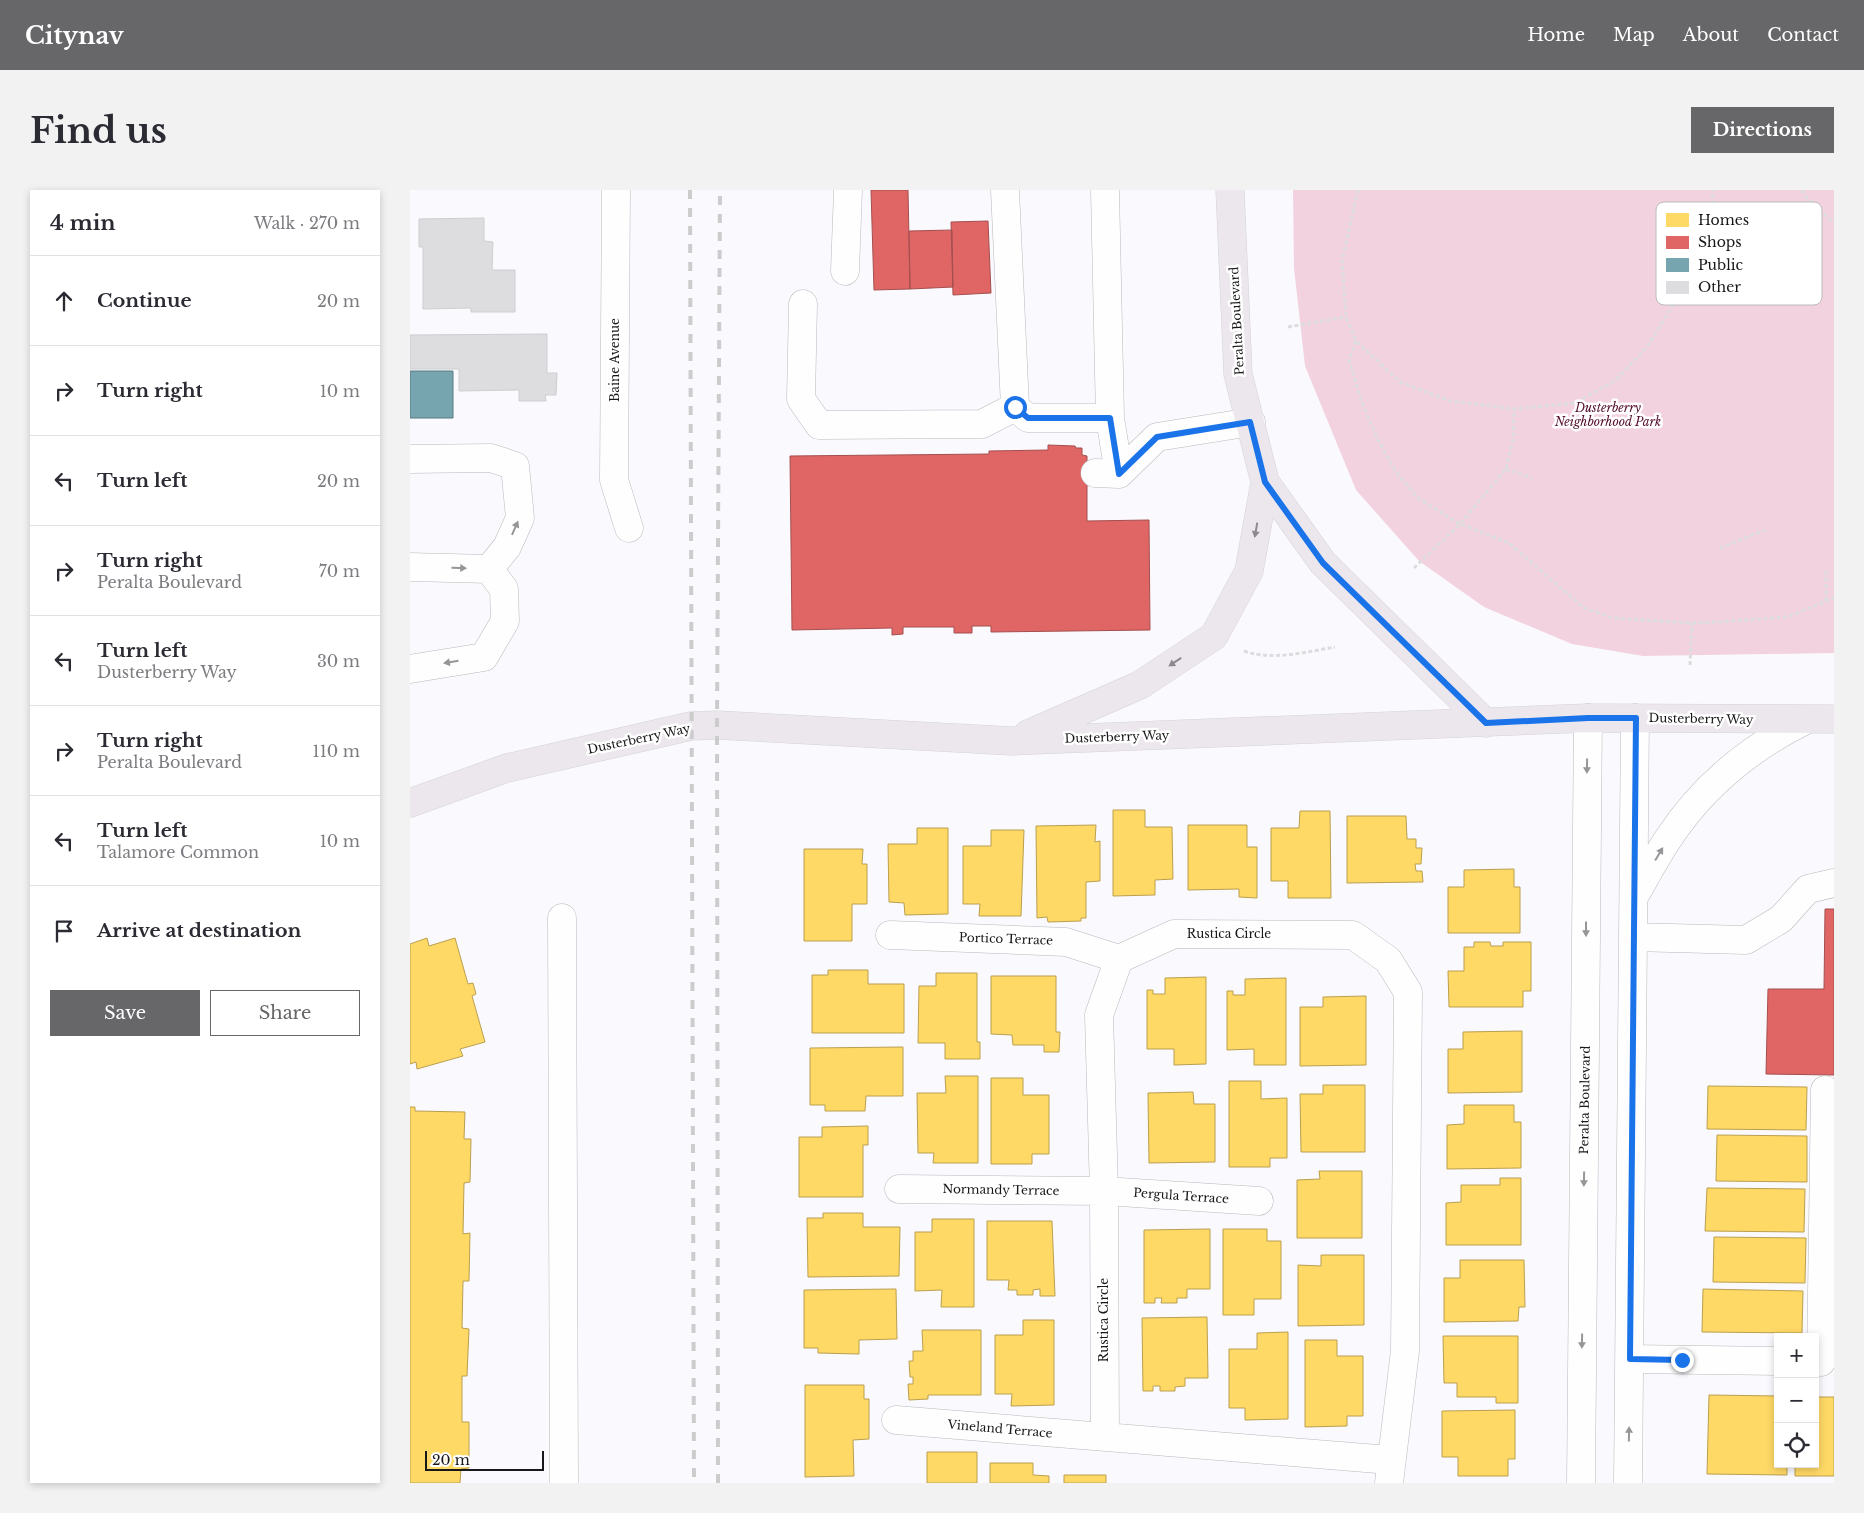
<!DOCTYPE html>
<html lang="en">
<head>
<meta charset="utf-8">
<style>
  :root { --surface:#fff; --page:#f2f2f3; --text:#2b2b33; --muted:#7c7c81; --line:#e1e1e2; --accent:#676769 }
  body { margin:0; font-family:"Libre Baskerville",serif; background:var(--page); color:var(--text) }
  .controls { position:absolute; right:15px; bottom:15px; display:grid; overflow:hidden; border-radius:0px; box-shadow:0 2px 8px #0003 }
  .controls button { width:45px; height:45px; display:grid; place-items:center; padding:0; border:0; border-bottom:1px solid var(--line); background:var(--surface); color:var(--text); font:25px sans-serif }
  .scale { position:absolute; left:15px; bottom:12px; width:119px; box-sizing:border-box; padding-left:5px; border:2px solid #18181a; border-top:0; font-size:14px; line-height:18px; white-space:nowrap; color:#18181a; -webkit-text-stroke:4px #fff; paint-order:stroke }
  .stop { position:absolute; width:15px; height:15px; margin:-11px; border:4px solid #1a73e8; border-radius:50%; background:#fff }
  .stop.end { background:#1a73e8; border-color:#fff; box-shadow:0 1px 5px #0008 }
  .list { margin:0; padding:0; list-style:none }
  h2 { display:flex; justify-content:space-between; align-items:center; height:65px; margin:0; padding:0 20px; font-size:21px }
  h2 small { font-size:16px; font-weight:400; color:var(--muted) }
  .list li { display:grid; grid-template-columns:32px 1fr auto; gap:15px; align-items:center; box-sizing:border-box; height:90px; padding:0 20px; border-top:1px solid var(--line) }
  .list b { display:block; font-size:19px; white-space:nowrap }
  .list p { margin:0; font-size:16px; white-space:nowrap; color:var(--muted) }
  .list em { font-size:16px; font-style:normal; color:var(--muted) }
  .actions { display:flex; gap:10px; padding:15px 20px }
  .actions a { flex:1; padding:11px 0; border:1px solid var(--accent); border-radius:0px; text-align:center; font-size:18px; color:var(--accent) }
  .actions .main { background:var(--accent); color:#fff }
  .icon { flex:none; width:28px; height:28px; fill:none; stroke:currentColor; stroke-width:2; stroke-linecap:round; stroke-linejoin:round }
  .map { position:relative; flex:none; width:1424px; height:1293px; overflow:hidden; border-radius:0px }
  header { display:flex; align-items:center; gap:30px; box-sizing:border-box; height:70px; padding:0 25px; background:var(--accent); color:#fff }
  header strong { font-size:24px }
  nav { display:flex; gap:28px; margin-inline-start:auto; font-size:18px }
  .intro { display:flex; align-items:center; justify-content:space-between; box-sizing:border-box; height:120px; padding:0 30px }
  h1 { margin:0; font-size:35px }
  .button { padding:12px 22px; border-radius:0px; background:var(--accent); color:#fff; font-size:18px; font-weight:700 }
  main { display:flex; gap:30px; padding:0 30px }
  aside { flex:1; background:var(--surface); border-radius:0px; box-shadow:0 2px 8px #0003 }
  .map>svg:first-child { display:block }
</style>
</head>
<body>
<header>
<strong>Citynav</strong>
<nav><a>Home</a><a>Map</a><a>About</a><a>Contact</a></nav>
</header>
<div class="intro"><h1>Find us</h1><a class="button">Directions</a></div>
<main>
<aside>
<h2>4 min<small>Walk · 270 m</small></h2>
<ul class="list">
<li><svg class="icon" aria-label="ahead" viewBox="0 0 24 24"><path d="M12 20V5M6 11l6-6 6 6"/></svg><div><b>Continue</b></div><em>20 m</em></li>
<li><svg class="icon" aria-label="right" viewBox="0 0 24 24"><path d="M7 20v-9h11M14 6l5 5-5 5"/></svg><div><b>Turn right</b></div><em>10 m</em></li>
<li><svg class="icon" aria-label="left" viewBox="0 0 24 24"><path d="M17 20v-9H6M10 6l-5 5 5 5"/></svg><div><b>Turn left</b></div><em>20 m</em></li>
<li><svg class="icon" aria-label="right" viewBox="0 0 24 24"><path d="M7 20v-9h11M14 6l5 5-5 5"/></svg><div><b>Turn right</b><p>Peralta Boulevard</p></div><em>70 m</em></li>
<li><svg class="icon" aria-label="left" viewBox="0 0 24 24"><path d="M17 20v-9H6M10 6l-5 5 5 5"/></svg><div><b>Turn left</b><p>Dusterberry Way</p></div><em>30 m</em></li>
<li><svg class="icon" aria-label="right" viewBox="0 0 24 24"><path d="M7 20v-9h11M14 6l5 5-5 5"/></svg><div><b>Turn right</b><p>Peralta Boulevard</p></div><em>110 m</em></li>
<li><svg class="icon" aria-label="left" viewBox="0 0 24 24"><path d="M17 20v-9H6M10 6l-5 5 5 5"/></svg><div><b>Turn left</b><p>Talamore Common</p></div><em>10 m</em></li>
<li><svg class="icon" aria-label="arrive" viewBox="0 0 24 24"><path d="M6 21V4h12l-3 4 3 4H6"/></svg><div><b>Arrive at destination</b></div></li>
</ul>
<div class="actions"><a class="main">Save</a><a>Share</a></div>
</aside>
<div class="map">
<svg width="1424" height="1293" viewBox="0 0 1424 1293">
  <rect width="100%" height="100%" fill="#faf9fd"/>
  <path fill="#f3d2df" d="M 883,0 L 1424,0 L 1424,463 L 1233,466 L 1162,454 L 1074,417 L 1009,371 L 946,300 L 895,176 L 884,78 Z"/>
  <path fill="#ffd966" stroke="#ba9f4f" d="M 703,620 L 735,620 L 735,637 L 762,637 L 763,689 L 745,690 L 745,705 L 703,706 Z
    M 890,621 L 920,621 L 921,708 L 878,708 L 878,691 L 861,691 L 861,638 L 889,638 Z
    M 937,626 L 996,626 L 997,649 L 1006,649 L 1006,658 L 1012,658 L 1011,674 L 1005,674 L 1006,681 L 1012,681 L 1013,692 L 937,693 Z
    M 686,635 L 685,652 L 690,651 L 690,691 L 676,692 L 676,728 L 671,728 L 671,731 L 638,732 L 637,727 L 627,728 L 626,636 Z
    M 778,635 L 837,635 L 837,657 L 847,657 L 847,708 L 829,707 L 829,699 L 778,700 Z
    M 507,638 L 538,638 L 538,724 L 495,725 L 494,713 L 479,712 L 478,654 L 507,654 Z
    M 581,640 L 614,640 L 611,726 L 569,726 L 570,714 L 553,714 L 553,656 L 581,656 Z
    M 394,659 L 453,659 L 452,674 L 457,674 L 457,714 L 442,714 L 442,751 L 394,751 Z
    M 1104,679 L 1104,697 L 1110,697 L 1110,743 L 1038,743 L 1038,697 L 1054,697 L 1054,680 Z
    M 17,748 L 19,756 L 45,748 L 58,794 L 63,793 L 66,804 L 62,806 L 75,852 L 50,859 L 53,866 L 7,879 L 6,872 L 0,874 L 0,754 Z
    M 1064,752 L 1080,752 L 1081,756 L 1093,756 L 1093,752 L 1121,752 L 1121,801 L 1113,801 L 1113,817 L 1039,817 L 1038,781 L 1054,781 L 1054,757 L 1064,757 Z
    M 418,780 L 458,780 L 458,794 L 494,794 L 494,843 L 402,843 L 402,785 L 418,785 Z
    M 526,783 L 567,783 L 567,852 L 570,852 L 570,869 L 535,869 L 535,853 L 508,853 L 509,796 L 526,796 Z
    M 581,786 L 646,786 L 646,842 L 650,842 L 649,862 L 634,862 L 634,855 L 603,855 L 602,845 L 581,844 Z
    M 796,787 L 796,874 L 764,875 L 764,859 L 737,859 L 737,800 L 743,800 L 743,804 L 755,804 L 755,788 Z
    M 876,788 L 876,875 L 844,875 L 844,859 L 817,860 L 817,801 L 823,801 L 823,805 L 835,805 L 835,789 Z
    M 956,806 L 956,875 L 890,876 L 890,817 L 913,817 L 913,807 Z
    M 1112,841 L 1112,902 L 1038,903 L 1038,859 L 1053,859 L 1053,842 Z
    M 493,857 L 493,906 L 456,906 L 455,921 L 415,921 L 415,915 L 400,915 L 400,858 Z
    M 535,886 L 568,886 L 568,973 L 523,973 L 524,963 L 508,963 L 507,903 L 536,903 Z
    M 581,888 L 613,888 L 613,905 L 639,905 L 639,964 L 622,964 L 622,974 L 581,974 Z
    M 819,891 L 851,891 L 851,909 L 877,908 L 877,968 L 860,968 L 860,977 L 819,977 Z
    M 913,895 L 955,895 L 955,962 L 891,962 L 890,904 L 913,904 Z
    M 1298,896 L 1397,897 L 1396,940 L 1297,939 Z
    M 783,902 L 784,914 L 805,914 L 805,972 L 739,973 L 738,903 Z
    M 1054,915 L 1104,915 L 1104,932 L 1111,932 L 1111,978 L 1037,979 L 1037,935 L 1054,934 Z
    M 0,917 L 5,917 L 5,921 L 55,922 L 54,949 L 61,949 L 60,992 L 54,993 L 53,1044 L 60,1043 L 59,1091 L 53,1091 L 52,1138 L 59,1139 L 57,1186 L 52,1186 L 52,1232 L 59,1232 L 59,1278 L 51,1279 L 50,1293 L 0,1293 Z
    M 458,936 L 458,955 L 453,955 L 453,1007 L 389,1007 L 389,947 L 412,947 L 412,937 Z
    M 1307,945 L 1397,946 L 1397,992 L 1306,991 Z
    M 909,981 L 952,981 L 952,1048 L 887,1048 L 887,990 L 910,989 Z
    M 1090,988 L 1111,988 L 1111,1055 L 1036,1055 L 1036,1013 L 1051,1012 L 1051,995 L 1090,995 Z
    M 1297,998 L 1395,999 L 1394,1042 L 1295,1041 Z
    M 413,1023 L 453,1023 L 453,1037 L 490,1037 L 489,1086 L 398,1087 L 397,1028 L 413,1028 Z
    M 522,1029 L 564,1029 L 564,1117 L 531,1117 L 532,1100 L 505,1101 L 505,1042 L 522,1042 Z
    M 577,1031 L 642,1031 L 645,1106 L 630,1106 L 630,1099 L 623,1100 L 623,1105 L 607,1105 L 607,1100 L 598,1100 L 599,1090 L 577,1090 Z
    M 800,1039 L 800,1099 L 777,1099 L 777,1108 L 767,1108 L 767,1113 L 751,1113 L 752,1108 L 745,1108 L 745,1113 L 734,1113 L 734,1040 Z
    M 813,1039 L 857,1039 L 857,1051 L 871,1051 L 871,1109 L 844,1109 L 844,1125 L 813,1125 Z
    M 1304,1047 L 1396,1048 L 1395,1093 L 1303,1092 Z
    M 911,1065 L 954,1065 L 954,1135 L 888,1136 L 888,1075 L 911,1076 Z
    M 1050,1070 L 1114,1070 L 1115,1117 L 1109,1117 L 1108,1131 L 1034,1132 L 1034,1088 L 1050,1088 Z
    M 486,1099 L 487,1149 L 449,1150 L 449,1164 L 408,1163 L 408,1158 L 394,1158 L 394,1100 Z
    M 1293,1099 L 1393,1101 L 1392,1143 L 1292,1142 Z
    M 797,1127 L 798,1188 L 775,1188 L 775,1196 L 765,1197 L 765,1201 L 750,1201 L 750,1196 L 743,1196 L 743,1201 L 733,1201 L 732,1128 Z
    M 613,1130 L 644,1130 L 644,1215 L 601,1216 L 602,1204 L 585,1204 L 585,1145 L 613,1145 Z
    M 512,1140 L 571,1140 L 571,1205 L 518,1205 L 518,1209 L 499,1210 L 498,1194 L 503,1194 L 503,1187 L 500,1187 L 499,1171 L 503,1171 L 503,1161 L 513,1161 Z
    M 878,1142 L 878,1229 L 835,1230 L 835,1218 L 819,1218 L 819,1159 L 847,1159 L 847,1143 Z
    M 1033,1146 L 1108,1146 L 1108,1213 L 1086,1213 L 1086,1207 L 1047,1207 L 1047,1193 L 1034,1193 Z
    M 895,1150 L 927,1150 L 927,1166 L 953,1166 L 953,1226 L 937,1226 L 937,1236 L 895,1237 Z
    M 395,1195 L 454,1195 L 454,1209 L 459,1209 L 459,1249 L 443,1250 L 444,1286 L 395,1287 Z
    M 1299,1205 L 1368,1206 L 1368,1274 L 1377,1274 L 1377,1285 L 1297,1284 Z
    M 1405,1207 L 1424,1207 L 1424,1286 L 1385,1286 L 1385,1274 L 1405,1274 Z
    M 1105,1220 L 1105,1269 L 1098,1269 L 1098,1286 L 1048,1286 L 1048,1267 L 1032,1267 L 1032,1221 Z
    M 517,1262 L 567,1262 L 567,1293 L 517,1293 Z
    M 580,1273 L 623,1273 L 623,1285 L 639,1286 L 639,1293 L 580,1293 Z
    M 654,1285 L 696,1285 L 696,1293 L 654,1293 Z"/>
  <path fill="#e06666" stroke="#a44f4f" d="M 461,0 L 498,0 L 500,99 L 464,100 Z
    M 578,31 L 581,103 L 543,105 L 541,32 Z
    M 542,40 L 543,97 L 500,99 L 499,41 Z
    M 638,255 L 665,256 L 666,258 L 672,258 L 672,265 L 677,266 L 677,331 L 739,330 L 740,440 L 581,442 L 581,436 L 562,436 L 562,443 L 544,443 L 544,437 L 493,437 L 493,444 L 482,445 L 482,438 L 382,440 L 380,266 L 579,264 L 579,261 L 638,260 Z
    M 1415,719 L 1424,719 L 1424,885 L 1356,884 L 1358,799 L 1414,799 Z"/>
  <path fill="#76a5af" stroke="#5a7b82" d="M 0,181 L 43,181 L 43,228 L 0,228 Z"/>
  <path fill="#dddddf" stroke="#cdced0" d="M 74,28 L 74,51 L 83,52 L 82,80 L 105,80 L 105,122 L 61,122 L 61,118 L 13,119 L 13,57 L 9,57 L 9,29 Z
    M 137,144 L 137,183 L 147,183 L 146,205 L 135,205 L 136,211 L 109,211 L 109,200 L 49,201 L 49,179 L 0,179 L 0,145 Z"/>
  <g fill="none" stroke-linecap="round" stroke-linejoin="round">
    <defs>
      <path id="minor" d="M 206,0 L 204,290 L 219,338
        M 695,0 L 700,228 L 709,284
        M 435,81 L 438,0
        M 393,114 L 391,209 L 409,235 L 572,234 L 605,217 L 595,0
        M 605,217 L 618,228 L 700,228
        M 0,269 L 81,268 L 105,276 L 110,328 L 97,357 L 79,379
        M 685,283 L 709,284 L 747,247 L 841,232
        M 0,377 L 79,379 L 94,399 L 95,431 L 74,467 L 0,479
        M 1225,705 C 1236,686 1246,667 1258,649 C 1292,597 1341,557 1396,530
        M 152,728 L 154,1293
        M 480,745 L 656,752 L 709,769
        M 1223,747 L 1336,750 L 1371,729 L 1398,699 L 1424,693
        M 489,999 L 694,1001 L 849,1011
        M 1220,1169 L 1368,1171
        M 1411,1172 L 1415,900
        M 486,1230 L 980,1270
        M 695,1247 L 694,1001 L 689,825 L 709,769 L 764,744 L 943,745 L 978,770 L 998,802 L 995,1161 L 979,1293
        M 1171,1293 L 1178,528
        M 1218,1293 L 1225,528"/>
      <path id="major" d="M 820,0 L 828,184 L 855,292 L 913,373 L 1076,533
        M 618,544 L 730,495 L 804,446 L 839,381 L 855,292
        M 0,613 L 97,578 L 281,536 L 307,535 L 602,551 L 1178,528 L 1424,529"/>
    </defs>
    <use href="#minor" stroke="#b9b9bb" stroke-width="29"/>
    <use href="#major" stroke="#d4d3d5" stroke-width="29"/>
    <path stroke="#dcdcdd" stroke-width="3" stroke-dasharray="4 2.5" stroke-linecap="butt" d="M 948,0 L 932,71 L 936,127 L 946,151 L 990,192 L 1040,211 L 1104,219 L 1165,213 L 1206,190 L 1237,157 L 1279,89 L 1281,66
      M 1392,0 L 1397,8 L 1424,33
      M1260 41a25 25 0 1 1 50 0a25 25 0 1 1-50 0Z
      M 1302,21 L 1303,0
      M 1306,55 L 1364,94
      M 878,137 L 936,127
      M 946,151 L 939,170 L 951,210 L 967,248 L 986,282 L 1009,309 L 1050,334 L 1099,353 L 1174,418 L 1203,428 L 1282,433 L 1309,432 L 1377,427 L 1424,408
      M 1096,279 L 1122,288
      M 1310,358 L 1355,340
      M 1004,378 L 1050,334 L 1096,279 L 1103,250 L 1104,219
      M 1416,381 L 1416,412
      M 834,461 C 862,471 896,462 925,457
      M 1280,475 L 1282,433"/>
    <use href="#minor" stroke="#fefeff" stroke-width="28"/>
    <use href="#major" stroke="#ece7ed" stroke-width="28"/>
    <path stroke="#cccccd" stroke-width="4" stroke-dasharray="9 9" stroke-linecap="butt" d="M 280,0 L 284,1293
      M 308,1293 L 307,535 L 310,0"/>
  </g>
  <defs><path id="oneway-solid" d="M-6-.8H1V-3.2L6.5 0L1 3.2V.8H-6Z" transform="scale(1.25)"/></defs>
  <g fill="#969698">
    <use href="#oneway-solid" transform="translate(105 338) rotate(-66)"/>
    <use href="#oneway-solid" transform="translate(49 378) rotate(1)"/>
    <use href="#oneway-solid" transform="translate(41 472) rotate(171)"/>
    <use href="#oneway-solid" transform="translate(1177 576) rotate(91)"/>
    <use href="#oneway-solid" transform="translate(1249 664) rotate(-59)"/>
    <use href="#oneway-solid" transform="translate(1176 739) rotate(90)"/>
    <use href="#oneway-solid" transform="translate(1174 989) rotate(91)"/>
    <use href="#oneway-solid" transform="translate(1172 1151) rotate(91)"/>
    <use href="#oneway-solid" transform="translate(1219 1244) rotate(-89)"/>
  </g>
  <g fill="#8d8a8e">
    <use href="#oneway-solid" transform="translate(846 340) rotate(100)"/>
    <use href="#oneway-solid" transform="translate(765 472) rotate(146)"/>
  </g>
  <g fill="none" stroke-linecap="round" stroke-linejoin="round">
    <path stroke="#1a73e8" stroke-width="6" d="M 605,217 L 618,228 L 700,228 L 709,284 L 747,247 L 840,232 L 855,292 L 913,373 L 1076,533 L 1178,528 L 1226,528 L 1220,1169 L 1272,1170"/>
  </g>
  <g text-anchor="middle" stroke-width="5" stroke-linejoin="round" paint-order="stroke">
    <g font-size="12" fill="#18181a" stroke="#fff">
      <text transform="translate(827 131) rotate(-93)" y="4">Peralta Boulevard</text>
      <text transform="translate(205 170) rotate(-90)" y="4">Baine Avenue</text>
      <text transform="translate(1291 529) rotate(1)" y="4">Dusterberry Way</text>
      <text transform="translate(707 547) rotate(-2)" y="4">Dusterberry Way</text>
      <text transform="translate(229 549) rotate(-12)" y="4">Dusterberry Way</text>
      <text x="819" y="748">Rustica Circle</text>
      <text transform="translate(596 749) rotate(2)" y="4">Portico Terrace</text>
      <text transform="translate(1175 910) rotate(-89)" y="4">Peralta Boulevard</text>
      <text transform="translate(591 1000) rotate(1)" y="4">Normandy Terrace</text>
      <text transform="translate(771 1006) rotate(4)" y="4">Pergula Terrace</text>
      <text transform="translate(694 1130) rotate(-90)" y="4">Rustica Circle</text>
      <text transform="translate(590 1239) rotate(5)" y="4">Vineland Terrace</text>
    </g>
    <g font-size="12" font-style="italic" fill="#550f30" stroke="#fff">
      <text x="1198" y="222">Dusterberry<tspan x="1198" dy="14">Neighborhood Park</tspan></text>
    </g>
  </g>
  <rect x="1246" y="12" width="166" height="103" rx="8" fill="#fff" stroke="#bababa" stroke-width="1"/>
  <rect x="1256" y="23" width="23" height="14" fill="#ffd966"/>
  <rect x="1256" y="46" width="23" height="13" fill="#e06666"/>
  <rect x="1256" y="68" width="23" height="14" fill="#76a5af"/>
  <rect x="1256" y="91" width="23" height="13" fill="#dddddf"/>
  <g font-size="14" fill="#18181a">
    <text x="1288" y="35">Homes</text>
    <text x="1288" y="57">Shops</text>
    <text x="1288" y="80">Public</text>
    <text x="1288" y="102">Other</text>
  </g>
</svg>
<div class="controls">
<button>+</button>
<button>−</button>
<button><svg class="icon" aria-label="locate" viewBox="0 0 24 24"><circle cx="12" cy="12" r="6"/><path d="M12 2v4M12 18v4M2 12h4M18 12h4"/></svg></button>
</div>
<div class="scale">20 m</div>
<div class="stop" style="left:605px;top:217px"></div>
<div class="stop end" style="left:1272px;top:1170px"></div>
</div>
</main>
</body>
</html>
